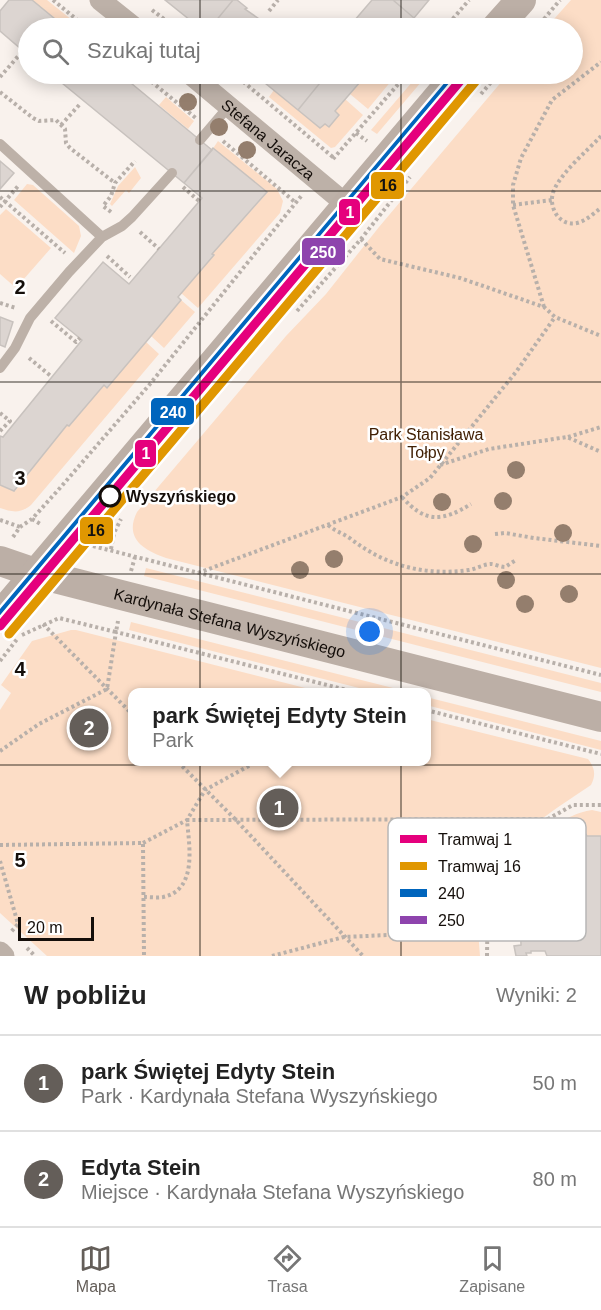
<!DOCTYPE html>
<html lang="pl">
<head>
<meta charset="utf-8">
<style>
  :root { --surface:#fff; --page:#f6f6f6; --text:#222; --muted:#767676; --line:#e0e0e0; --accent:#645e59 }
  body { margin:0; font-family:Arial,sans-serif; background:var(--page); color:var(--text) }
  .scale { position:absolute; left:18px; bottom:15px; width:76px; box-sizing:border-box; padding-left:6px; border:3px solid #140e0a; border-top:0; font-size:16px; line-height:21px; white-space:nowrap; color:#140e0a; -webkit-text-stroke:4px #fff; paint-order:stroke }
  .you { position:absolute; left:370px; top:632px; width:21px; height:21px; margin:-15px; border:4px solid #fff; border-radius:50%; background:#1a73e8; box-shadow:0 0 0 9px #1a73e833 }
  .badge { display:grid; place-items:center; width:39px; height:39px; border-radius:50%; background:var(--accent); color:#fff; font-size:20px; font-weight:700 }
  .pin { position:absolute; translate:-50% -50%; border:3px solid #fff; box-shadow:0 2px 6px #0006 }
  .popup { position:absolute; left:128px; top:688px; width:303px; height:78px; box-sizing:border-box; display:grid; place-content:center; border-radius:12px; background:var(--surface); filter:drop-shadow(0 2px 4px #0005); font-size:20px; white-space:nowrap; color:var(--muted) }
  .popup b { font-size:22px; color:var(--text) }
  .popup::after { content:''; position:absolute; left:50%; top:100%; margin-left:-12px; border:12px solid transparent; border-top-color:var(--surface) }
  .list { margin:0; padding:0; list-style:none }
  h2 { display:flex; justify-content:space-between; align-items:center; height:78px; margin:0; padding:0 24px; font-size:26px }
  h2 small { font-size:20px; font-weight:400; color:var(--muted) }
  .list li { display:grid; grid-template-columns:39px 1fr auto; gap:18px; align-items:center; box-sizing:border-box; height:96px; padding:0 24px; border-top:2px solid var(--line) }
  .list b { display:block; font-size:22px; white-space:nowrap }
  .list p { margin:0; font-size:20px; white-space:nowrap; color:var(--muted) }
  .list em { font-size:20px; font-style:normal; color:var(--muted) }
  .icon { flex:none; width:33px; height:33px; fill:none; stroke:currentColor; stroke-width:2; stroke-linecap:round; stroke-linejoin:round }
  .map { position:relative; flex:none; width:601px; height:956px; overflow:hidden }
  .search { position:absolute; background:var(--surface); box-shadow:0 3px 15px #0003; left:18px; right:18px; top:18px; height:66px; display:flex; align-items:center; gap:15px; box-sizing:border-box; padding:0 21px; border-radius:33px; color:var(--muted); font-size:22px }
  .sheet { height:270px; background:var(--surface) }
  nav { display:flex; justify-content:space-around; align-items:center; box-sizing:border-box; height:84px; border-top:2px solid var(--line); background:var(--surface); font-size:16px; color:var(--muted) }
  nav a { display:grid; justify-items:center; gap:3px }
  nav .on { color:var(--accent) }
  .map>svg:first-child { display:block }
</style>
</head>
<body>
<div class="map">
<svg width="601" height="956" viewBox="0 0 601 956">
  <rect width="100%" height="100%" fill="#f9f2ed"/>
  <path fill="#fcddc6" d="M 32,0 L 47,0 L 82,28 L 66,28 Z
    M 571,0 L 601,0 L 601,668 L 166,558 C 143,550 124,538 137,512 L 286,336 L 326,294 L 379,227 L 508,74 L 572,74 L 572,28 L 546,28 Z
    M 367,74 L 397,74 L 368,109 L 350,94 Z
    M 419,74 L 428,74 L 377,134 L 371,130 Z
    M 274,90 L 320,128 L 325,124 L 329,127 L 335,111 L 345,99 L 363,115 L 335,147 L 331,148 L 269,97 Z
    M 166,97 L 194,121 L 188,129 L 159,105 Z
    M 218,141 L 277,189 L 283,201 L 280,213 L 198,308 L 181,293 L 213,256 L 212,254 L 267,193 L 213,148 L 212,150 Z
    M 135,167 L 141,178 L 129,193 L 126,190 L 112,206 L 110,204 L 118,186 Z
    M 27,184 L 33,185 L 79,226 L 81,236 L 74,253 L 14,200 Z
    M 6,209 L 51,248 L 16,288 L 0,274 L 0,215 Z
    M 181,300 L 195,312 L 164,348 L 151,336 Z
    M 146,342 L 159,354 L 31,505 C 20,514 12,512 0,508 L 0,485 L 15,491 L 67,425 L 69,426 L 104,385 L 107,387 Z
    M 146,568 L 601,683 L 601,692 L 144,576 Z
    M 131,622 L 409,692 L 375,692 L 129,630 Z
    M 71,630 L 76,630 L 321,692 L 132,692 L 132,762 L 426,762 L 426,719 L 588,759 C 595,768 596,775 591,785 C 563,804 490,850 482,882 C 476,905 478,932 480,956 L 47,956 L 0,913 L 0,710 L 11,693 L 1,685 L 32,641 Z
    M 426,697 L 601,741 L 601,750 L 426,705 Z
    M 592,810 L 601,812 L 601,836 L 587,836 L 582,830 L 578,832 L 581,837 L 573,851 L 567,852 L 567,858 L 572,858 L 572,869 L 567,869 L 567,874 L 560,874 L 559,870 L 555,871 L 555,874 L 547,874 L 546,867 L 542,867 L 542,870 L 522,871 L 522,867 L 518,867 L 518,854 C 541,836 562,815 592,810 Z"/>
  <path fill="#dcd5d1" stroke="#c8c2be" stroke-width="1.5" d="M 9,0 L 32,0 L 66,28 L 28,28 L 28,55 L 0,31 L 0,11 Z
    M 165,0 L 233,0 L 210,28 L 200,28 Z
    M 233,0 L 237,0 L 247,8 L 245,9 L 272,28 L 210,28 Z
    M 372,0 L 393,0 L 414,18 L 405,28 L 348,28 Z
    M 393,0 L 429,0 L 414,18 Z
    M 51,74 L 120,74 L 212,150 L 184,183 Z
    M 254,74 L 318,74 L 324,78 L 298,110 Z
    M 318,74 L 367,74 L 335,111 L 339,115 L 329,127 L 325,124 L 320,128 L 298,110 L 324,78 Z
    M 213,148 L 267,192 L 212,254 L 214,255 L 178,297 L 181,300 L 151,336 L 107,388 L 104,385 L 69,426 L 67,425 L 14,491 L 0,485 L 0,436 L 3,437 L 82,340 L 55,318 L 103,262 L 129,284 L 202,198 L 184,183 Z
    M 0,161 L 14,173 L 0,189 Z
    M 0,317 L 13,322 L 5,347 L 0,345 Z
    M 582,829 L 587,836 L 601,836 L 601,956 L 547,956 L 545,951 L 531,951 L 531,953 L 526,953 L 527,956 L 516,956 L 514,946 L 521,945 L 520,913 L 515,913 L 515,908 L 518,908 L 518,893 L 515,893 L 515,889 L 518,889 L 518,873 L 515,873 L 515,870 L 518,870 L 518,867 L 522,867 L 522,871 L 542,870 L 542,867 L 547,867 L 547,874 L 555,874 L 555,871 L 560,870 L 560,874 L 567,874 L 567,869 L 572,869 L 572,858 L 567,858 L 567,851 L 573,851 L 581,837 L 578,832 Z"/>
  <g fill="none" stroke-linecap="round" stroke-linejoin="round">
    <path stroke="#b8b0aa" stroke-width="4" stroke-dasharray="3 3" stroke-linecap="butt" d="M 53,0 L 87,28
      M 152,10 L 176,28
      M 269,11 L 278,0
      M 544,19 L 560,0
      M 445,28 L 469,0
      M 142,74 L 197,119
      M 234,74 L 334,158
      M 0,77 L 21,53
      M 0,92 L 33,118 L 39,121 L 56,120 L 65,129 L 66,143 L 70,148 L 115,183
      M 481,94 L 498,74
      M 61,125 L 81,103
      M 356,133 L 367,141
      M 601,136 C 587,151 564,170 555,188 C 546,204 558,227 577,223 C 586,221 594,213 601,208
      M 223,141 L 296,203
      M 333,159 L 407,74
      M 183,187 L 199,201
      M 0,197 L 65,253
      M 513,205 L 552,200
      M 0,207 L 19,185
      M 111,212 L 103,206 L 111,196 L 115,183 L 135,161
      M 140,232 L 159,249
      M 361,239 L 380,259 L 460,278 L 544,307 L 555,317 L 601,336
      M 107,256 L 130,277
      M 0,303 L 16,308
      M 544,307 L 513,205 L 513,185 L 521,158 L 552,100 L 601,62
      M 297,311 L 361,239 L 410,177
      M 51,321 L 76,342 L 80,338
      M 29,358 L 52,377
      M 0,413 L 10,421 L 0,431
      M 568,437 L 601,427
      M 440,465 L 489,449 L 567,437 L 601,452
      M 402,497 C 425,523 442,522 471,504
      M 32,519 L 42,525
      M 0,520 L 20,527
      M 328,525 C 336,532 343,533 351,539 C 386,566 425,576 469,570 C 476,569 484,564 491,564 C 495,564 500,567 505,567 L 516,560
      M 495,534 L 505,533 L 534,538 L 601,546
      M 13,537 L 20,527 L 32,519 L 60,488 L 150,384 L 302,195
      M 93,546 L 601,675
      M 111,549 L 114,533 L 121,519
      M 131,571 L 135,557
      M 198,573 L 402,497 L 430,478 L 516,372 L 555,317
      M 43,624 L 132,714
      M 22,635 L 59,618 L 116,632 L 118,621
      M 0,661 L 18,638
      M 426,710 L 601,754
      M 0,751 L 39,724 L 107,689 L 116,632 L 355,692
      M 178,762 L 236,820 L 363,956
      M 143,843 L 187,820 L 205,790 L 256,762
      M 0,845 L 143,843 L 144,956
      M 0,861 L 18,924 L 11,932
      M 488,885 L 510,897 L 511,929
      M 144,897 C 150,897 157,898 163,897 C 198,890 189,845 187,820 L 548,819
      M 27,948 L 35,956
      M 272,956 L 344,937 L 521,929
      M 487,956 L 488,885 L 494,866 L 548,819 L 573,805 L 601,805"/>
    <path stroke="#bdb1a8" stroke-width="10" d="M 200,140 L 229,106
      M 0,144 L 102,237
      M 0,368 L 15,348 L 30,318 L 69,272 L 102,237 L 122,226 L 132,217 L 172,173"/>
    <g stroke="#bdb1a8" stroke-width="21">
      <path d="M 100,0 L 135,28"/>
      <path id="s1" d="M 190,74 L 347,205"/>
      <path d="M 0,952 L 4,956"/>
    </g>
    <g stroke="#bcafa6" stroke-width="30">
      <path d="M 496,28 L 521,0"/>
      <path id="s2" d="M 0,561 L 35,573 L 125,596 L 601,717"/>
      <path d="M 0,616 L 458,74"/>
    </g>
    <defs>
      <path id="bus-1" d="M 0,616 L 458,74"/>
      <path id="bus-2" d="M 9,624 L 467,82"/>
    </defs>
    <use href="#bus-1" stroke="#fff" stroke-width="14"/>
    <use href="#bus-2" stroke="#fff" stroke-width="14"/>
    <use href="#bus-1" stroke="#0065bd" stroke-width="9"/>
    <use href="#bus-2" stroke="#8e44ad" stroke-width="9"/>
    <defs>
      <path id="tram-1" d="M 0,626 L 466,74"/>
      <path id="tram-2" d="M 9,634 L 475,82"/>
    </defs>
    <use href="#tram-1" stroke="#fff" stroke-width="14"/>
    <use href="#tram-2" stroke="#fff" stroke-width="14"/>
    <use href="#tram-1" stroke="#e5007d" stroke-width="9"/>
    <use href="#tram-2" stroke="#e09701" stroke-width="9"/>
  </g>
  <g fill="#947e6d">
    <circle cx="188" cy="102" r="9"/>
    <circle cx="219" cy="127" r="9"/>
    <circle cx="247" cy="150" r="9"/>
    <circle cx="516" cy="470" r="9"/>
    <circle cx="503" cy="501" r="9"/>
    <circle cx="442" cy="502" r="9"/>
    <circle cx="563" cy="533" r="9"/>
    <circle cx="473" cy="544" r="9"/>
    <circle cx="334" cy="559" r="9"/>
    <circle cx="300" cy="570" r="9"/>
    <circle cx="506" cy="580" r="9"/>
    <circle cx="569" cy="594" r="9"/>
    <circle cx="525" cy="604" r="9"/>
  </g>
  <path fill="none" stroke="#140e0a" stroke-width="1.5" stroke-opacity="0.55" d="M 200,0 L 200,28M 401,0 L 401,28M 200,74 L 200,956M 401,74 L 401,956M 0,191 L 601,191M 0,382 L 601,382M 0,574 L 601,574M 0,765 L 601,765"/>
  <circle fill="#fff" stroke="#140e0a" stroke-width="3" cx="110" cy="496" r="10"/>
  <g text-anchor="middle" stroke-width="5" stroke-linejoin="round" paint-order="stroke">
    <g font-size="16" fill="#140e0a" stroke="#fff">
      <text dy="6" stroke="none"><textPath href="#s1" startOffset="102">Stefana Jaracza</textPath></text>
      <text dy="6" stroke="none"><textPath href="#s2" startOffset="238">Kardynała Stefana Wyszyńskiego</textPath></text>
    </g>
    <g font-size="16" fill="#412004" stroke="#fff">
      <text x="426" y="440">Park Stanisława<tspan x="426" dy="18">Tołpy</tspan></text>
    </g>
    <g font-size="16" font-weight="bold" fill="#140e0a" stroke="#fff" text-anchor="start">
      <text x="126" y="502">Wyszyńskiego</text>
    </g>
  </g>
  <rect x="388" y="818" width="198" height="123" rx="9" fill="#fff" stroke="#b8b7b6" stroke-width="1.5"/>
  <rect x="400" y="835" width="27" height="8" fill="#e5007d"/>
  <rect x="400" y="862" width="27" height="8" fill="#e09701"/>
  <rect x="400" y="889" width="27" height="8" fill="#0065bd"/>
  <rect x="400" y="916" width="27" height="8" fill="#8e44ad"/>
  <g font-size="16" fill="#140e0a">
    <text x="438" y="845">Tramwaj 1</text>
    <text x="438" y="872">Tramwaj 16</text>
    <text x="438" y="899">240</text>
    <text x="438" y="926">250</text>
  </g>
  <g font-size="20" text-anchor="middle" font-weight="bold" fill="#140e0a" stroke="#fff" stroke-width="5" stroke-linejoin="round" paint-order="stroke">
    <text x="20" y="294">2</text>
    <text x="20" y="485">3</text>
    <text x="20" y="676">4</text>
    <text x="20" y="867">5</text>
  </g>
  <g stroke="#fff" stroke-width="2">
    <rect x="370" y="171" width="35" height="29" rx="6" fill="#e09701"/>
    <rect x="338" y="198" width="23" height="28" rx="6" fill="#e5007d"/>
    <rect x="301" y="237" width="45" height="29" rx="6" fill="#8e44ad"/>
    <rect x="150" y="397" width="45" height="29" rx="6" fill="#0065bd"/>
    <rect x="134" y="439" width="23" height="29" rx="6" fill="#e5007d"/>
    <rect x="79" y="516" width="35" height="29" rx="6" fill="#e09701"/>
  </g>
  <g font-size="16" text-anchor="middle" font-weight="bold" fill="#fff">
    <text x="350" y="218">1</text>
    <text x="323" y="258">250</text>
    <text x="173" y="418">240</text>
    <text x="146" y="459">1</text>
  </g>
  <g font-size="16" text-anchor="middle" font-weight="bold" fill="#111">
    <text x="388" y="191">16</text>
    <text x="96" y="536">16</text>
  </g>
</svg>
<div class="scale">20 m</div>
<div class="you"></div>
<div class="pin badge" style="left:279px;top:808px">1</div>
<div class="popup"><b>park Świętej Edyty Stein</b>Park</div>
<div class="pin badge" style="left:89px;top:728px">2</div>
<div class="search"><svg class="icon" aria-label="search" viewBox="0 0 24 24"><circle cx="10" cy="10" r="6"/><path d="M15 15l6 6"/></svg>Szukaj tutaj</div>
</div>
<section class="sheet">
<h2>W pobliżu<small>Wyniki: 2</small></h2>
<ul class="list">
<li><span class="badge">1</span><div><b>park Świętej Edyty Stein</b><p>Park · Kardynała Stefana Wyszyńskiego</p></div><em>50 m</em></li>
<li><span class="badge">2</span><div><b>Edyta Stein</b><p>Miejsce · Kardynała Stefana Wyszyńskiego</p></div><em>80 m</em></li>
</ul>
</section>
<nav>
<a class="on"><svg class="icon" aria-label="map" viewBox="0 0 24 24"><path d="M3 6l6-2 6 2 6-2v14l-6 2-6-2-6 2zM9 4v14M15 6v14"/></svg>Mapa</a>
<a><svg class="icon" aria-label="directions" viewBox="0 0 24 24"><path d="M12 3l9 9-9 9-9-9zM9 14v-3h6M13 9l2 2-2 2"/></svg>Trasa</a>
<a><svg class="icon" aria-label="saved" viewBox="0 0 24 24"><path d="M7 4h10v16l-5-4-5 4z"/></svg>Zapisane</a>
</nav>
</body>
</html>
